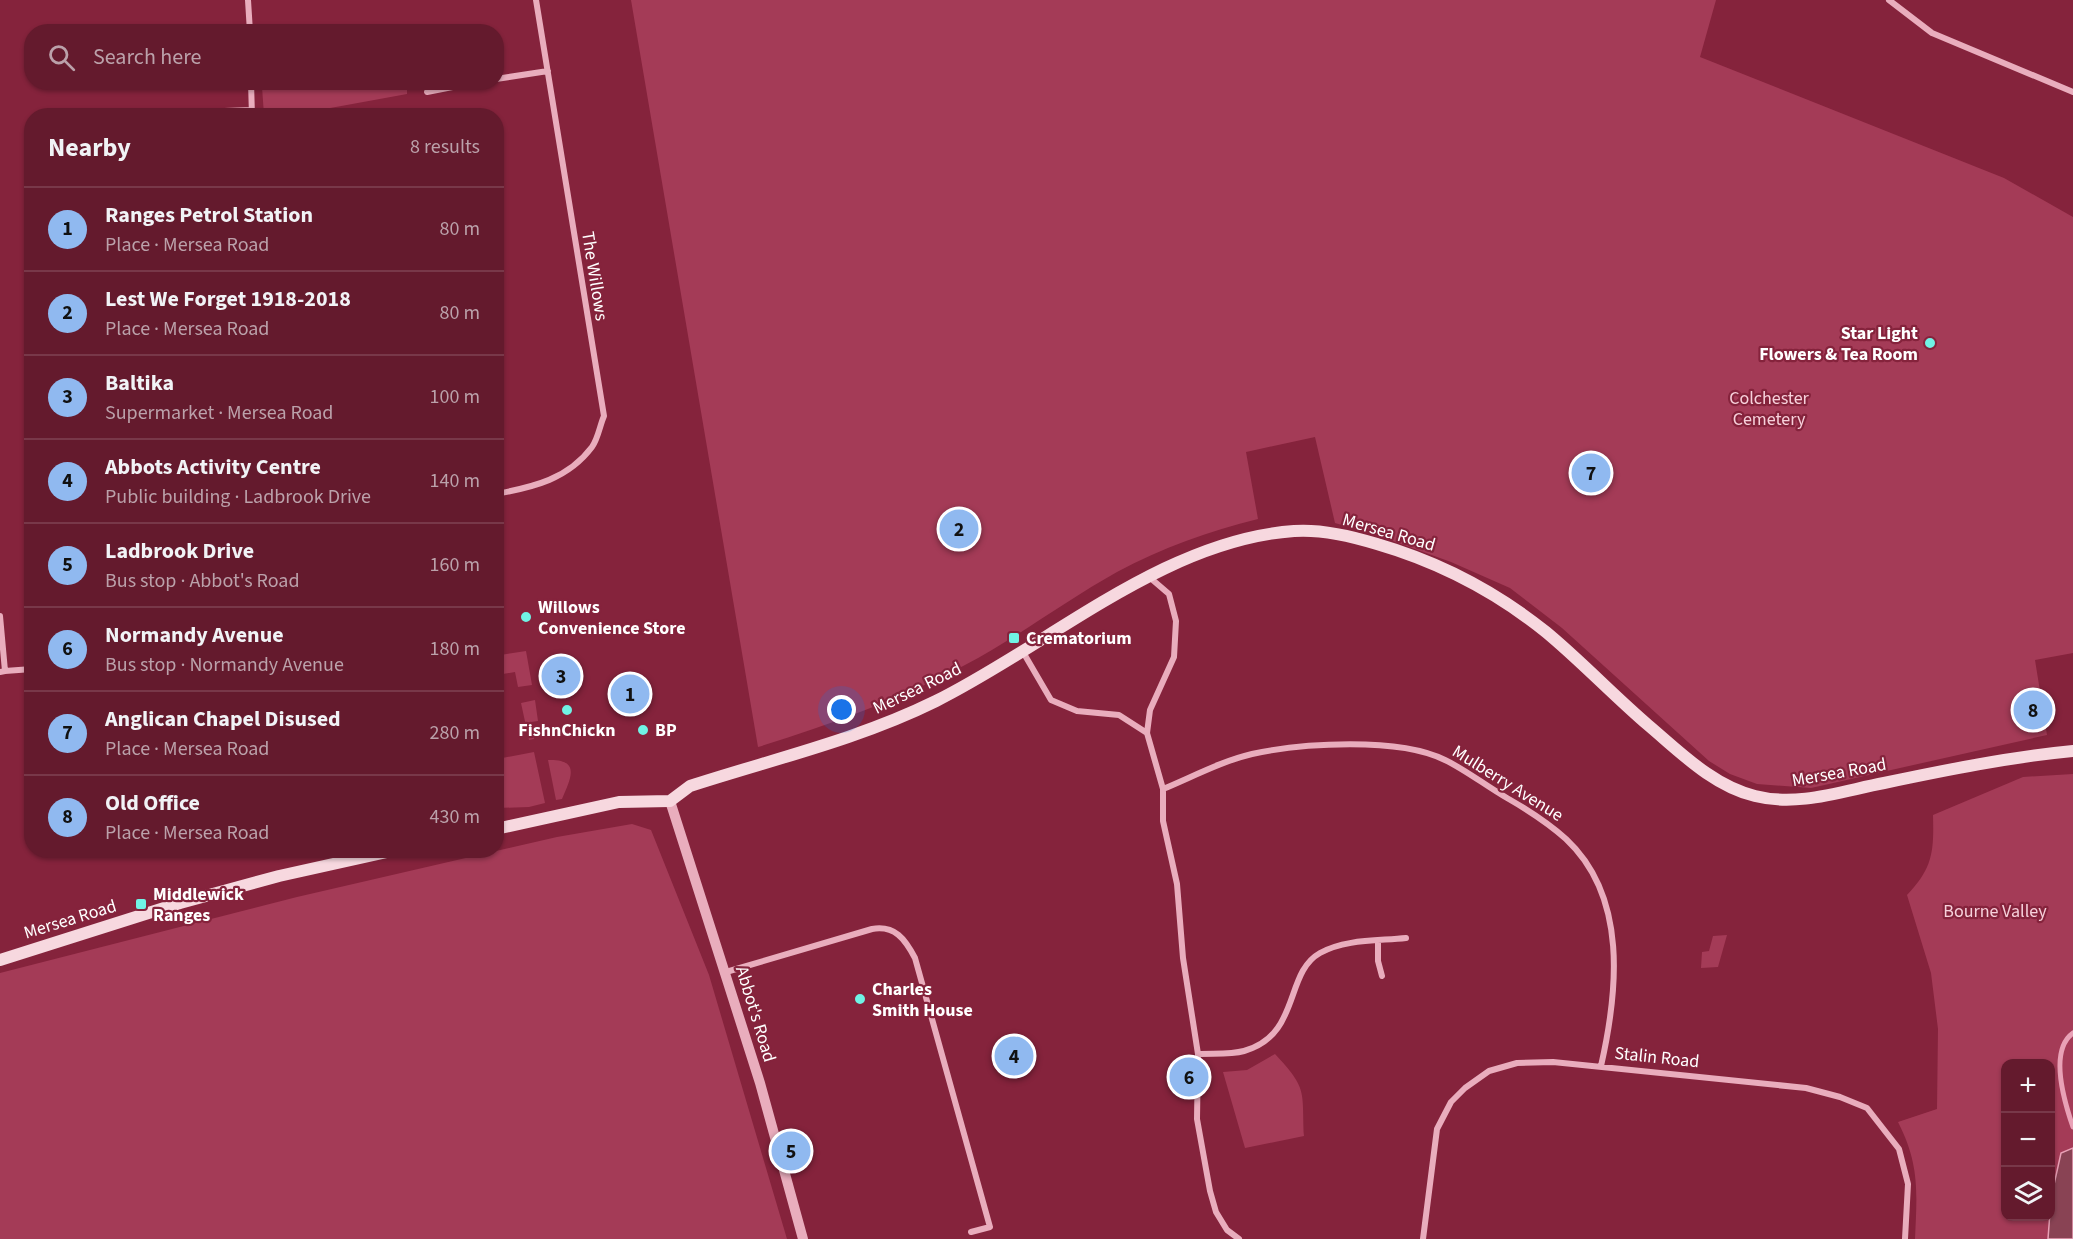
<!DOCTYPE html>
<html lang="en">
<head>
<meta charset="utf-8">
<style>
  :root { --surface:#641a2d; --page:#6c2739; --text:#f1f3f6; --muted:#bba1aa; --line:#783849; --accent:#90b9f0 }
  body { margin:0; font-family:"Source Sans 3",sans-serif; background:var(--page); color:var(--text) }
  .controls { position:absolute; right:18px; bottom:18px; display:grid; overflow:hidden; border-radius:12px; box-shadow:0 2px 4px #0004 }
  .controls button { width:54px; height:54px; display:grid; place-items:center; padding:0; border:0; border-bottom:2px solid var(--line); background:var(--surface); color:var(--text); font:30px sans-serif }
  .you { position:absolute; left:842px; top:710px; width:21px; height:21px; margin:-15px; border:4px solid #fff; border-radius:50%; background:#1a73e8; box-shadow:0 0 0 9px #1a73e833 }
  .badge { display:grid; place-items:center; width:39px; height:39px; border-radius:50%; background:var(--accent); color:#111; font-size:20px; font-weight:700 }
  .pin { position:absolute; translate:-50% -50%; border:3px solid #fff; box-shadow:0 2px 6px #0006 }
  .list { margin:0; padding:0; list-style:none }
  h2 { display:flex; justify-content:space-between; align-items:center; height:78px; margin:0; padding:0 24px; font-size:26px }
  h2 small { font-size:20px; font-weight:400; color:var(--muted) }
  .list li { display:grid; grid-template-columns:39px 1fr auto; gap:18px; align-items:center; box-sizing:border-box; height:84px; padding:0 24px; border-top:2px solid var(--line) }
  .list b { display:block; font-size:22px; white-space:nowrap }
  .list p { margin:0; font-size:20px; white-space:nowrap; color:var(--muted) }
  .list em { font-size:20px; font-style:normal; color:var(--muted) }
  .icon { flex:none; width:33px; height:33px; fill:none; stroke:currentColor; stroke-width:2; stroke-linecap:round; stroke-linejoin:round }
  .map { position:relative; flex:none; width:2073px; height:1239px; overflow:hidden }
  .search { position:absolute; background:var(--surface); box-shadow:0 2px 4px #0004; left:24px; top:24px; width:480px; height:66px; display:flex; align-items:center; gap:15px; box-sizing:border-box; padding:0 21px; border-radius:24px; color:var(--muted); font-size:22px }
  .panel { position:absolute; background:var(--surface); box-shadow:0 2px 4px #0004; left:24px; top:108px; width:480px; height:750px; border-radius:24px }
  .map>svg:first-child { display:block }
</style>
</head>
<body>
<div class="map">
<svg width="2073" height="1239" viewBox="0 0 2073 1239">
  <rect width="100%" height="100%" fill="#85233c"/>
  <path fill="#a43b57" d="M 631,0 L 1716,0 L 1700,57 L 2004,178 L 2073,217 L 2073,653 L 2035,660 L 2047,735 L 1811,788 L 1757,784 L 1730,774 L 1709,761 L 1562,628 L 1510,588 L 1451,562 L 1379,536 L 1335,523 L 1315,437 L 1246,452 L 1258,519 C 1209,531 1162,548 1117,572 C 1065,601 1018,637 965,665 C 899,700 829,725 758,747 Z
    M 284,83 L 284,82 L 407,83 L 407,94 L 292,115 L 264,115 L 262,87 Z
    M 526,651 L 532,685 L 518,687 L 515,672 L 503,674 L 500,655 Z
    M 535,700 L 538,721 L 531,722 L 534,739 L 529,740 L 521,703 Z
    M 534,752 L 545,803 L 529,807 L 497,808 L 497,759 Z
    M 548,760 C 581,759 571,778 562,799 L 556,800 Z
    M 2073,774 L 2073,1197 L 2051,1201 L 2050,1064 L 2006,1064 L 2006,1216 L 2049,1217 L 2048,1239 L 1915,1239 C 1917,1193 1920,1165 1898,1122 L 1937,1109 L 1938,1029 L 1931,973 L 1907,895 C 1933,868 1934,851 1933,815 L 2023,777 Z
    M 632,824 L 651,830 L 709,975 L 787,1239 L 0,1239 L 0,973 L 297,897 L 557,837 Z
    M 1727,935 L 1718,967 L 1701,968 L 1702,952 L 1709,951 L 1713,936 Z
    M 1275,1054 C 1308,1089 1302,1091 1304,1136 L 1245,1148 L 1223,1072 L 1247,1070 Z"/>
  <path fill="#894354" stroke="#e9a1b6" stroke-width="1.5" d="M 2073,1148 L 2073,1239 L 2048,1239 L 2051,1198 L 2061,1153 Z"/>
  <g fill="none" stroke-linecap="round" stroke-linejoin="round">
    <path stroke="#e9a1b6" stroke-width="5" d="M 2073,1033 C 2048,1051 2065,1104 2073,1127"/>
    <path stroke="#e9adbd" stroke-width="6" d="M 248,0 L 250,32
      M 1889,0 L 1932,33 L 2073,92
      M 496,79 L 548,71
      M 251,82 L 252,116
      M 427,92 L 478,82
      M 115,115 L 252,110
      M 496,494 C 534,487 568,479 592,447 C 598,439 600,425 604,416 L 536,0
      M 1148,576 L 1169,594 L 1176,621 L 1174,657 L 1150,710 L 1147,733 L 1163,789 L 1163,821 L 1177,884 L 1183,958 L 1198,1054 L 1197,1119 L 1210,1191 L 1216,1212 L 1227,1230 L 1239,1239
      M 0,616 L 5,671 L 0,672
      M 1023,652 L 1051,700 L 1077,711 L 1119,715 L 1147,733
      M 5,671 L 32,669
      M 1163,789 C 1192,777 1222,761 1252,754 C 1302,743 1399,737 1445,760 C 1466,770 1486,786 1507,798 C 1528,810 1548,823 1566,839 C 1628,897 1618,991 1601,1066
      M 1378,941 L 1378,961 L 1382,976
      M 726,972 L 872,929 C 895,925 905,939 915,958 L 990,1227 L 971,1232
      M 1198,1054 C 1212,1053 1230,1055 1244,1051 C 1301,1035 1284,973 1320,953 C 1345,939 1378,941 1406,938
      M 1423,1239 L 1437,1129 L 1451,1102 L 1465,1088 L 1489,1071 L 1517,1063 L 1553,1062 L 1806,1088 L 1840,1097 L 1867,1108 L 1899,1149 L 1908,1184 L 1905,1239"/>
    <path stroke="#e9adbd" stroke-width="10" d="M 670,801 L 760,1083 L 803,1239"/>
    <path stroke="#f7d8df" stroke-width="12" d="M 496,829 L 619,802 L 670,801 L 690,786 C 773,759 857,740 936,701 C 1049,645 1164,540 1294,531 C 1321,529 1351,536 1377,544 C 1439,562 1495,591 1546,632 C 1581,661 1613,695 1648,725 C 1680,752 1713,786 1755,796 C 1798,807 1842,791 1884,783 C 1946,770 2010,757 2073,751
      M 0,960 L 180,903 L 279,876 L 396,850"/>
  </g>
  <g fill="#70f3e5" stroke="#85233c" stroke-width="2">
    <circle cx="1930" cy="343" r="6"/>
    <circle cx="526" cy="617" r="6"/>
    <rect x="1008" y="632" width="12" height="12" rx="3"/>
    <circle cx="567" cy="710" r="6"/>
    <circle cx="643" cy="730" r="6"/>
    <rect x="135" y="898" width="12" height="12" rx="3"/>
    <circle cx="860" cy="999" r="6"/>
  </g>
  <g text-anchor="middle" stroke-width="4.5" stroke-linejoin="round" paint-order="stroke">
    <g font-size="18" fill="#fff" stroke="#85233c">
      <text transform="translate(595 276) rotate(81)" y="6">The Willows</text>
      <text transform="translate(1389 532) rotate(16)" y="6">Mersea Road</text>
      <text transform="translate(917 688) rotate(-26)" y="6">Mersea Road</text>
      <text transform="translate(1839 772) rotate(-10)" y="6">Mersea Road</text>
      <text transform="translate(1508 783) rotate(32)" y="6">Mulberry Avenue</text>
      <text transform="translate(70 919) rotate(-17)" y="6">Mersea Road</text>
      <text transform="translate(756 1014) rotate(73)" y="6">Abbot's Road</text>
      <text transform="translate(1657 1057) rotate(6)" y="6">Stalin Road</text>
    </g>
    <g font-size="18" font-weight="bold" fill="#fff" stroke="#85233c" text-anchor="start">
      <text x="1918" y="339" text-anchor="end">Star Light<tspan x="1918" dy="21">Flowers &amp; Tea Room</tspan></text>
      <text x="538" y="613">Willows<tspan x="538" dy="21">Convenience Store</tspan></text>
      <text x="1026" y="644">Crematorium</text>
      <text x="567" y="736" text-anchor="middle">FishnChickn</text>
      <text x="655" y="736">BP</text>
      <text x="153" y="900">Middlewick<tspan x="153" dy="21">Ranges</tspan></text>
      <text x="872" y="995">Charles<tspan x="872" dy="21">Smith House</tspan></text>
    </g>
    <g font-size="18" fill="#f7d1db" stroke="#85233c">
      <text x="1769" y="404">Colchester<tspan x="1769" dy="21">Cemetery</tspan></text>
      <text x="1995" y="917">Bourne Valley</text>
    </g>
  </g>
</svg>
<div class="controls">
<button>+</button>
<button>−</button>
<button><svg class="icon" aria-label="layers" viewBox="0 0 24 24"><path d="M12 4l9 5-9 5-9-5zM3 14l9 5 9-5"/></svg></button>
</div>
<div class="you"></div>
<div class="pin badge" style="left:630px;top:694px">1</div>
<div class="pin badge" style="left:959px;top:529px">2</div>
<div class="pin badge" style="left:561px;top:676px">3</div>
<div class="pin badge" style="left:1014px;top:1056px">4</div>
<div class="pin badge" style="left:791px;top:1151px">5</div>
<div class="pin badge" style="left:1189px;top:1077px">6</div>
<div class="pin badge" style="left:1591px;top:473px">7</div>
<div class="pin badge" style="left:2033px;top:710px">8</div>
<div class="search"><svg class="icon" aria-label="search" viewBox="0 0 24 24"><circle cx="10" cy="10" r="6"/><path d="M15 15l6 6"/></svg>Search here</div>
<section class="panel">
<h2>Nearby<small>8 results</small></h2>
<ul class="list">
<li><span class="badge">1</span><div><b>Ranges Petrol Station</b><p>Place · Mersea Road</p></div><em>80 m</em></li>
<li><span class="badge">2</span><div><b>Lest We Forget 1918-2018</b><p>Place · Mersea Road</p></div><em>80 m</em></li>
<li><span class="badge">3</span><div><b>Baltika</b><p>Supermarket · Mersea Road</p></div><em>100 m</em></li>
<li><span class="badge">4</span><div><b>Abbots Activity Centre</b><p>Public building · Ladbrook Drive</p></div><em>140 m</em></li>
<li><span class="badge">5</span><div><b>Ladbrook Drive</b><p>Bus stop · Abbot's Road</p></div><em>160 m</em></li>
<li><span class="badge">6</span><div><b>Normandy Avenue</b><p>Bus stop · Normandy Avenue</p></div><em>180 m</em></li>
<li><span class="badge">7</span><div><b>Anglican Chapel Disused</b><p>Place · Mersea Road</p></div><em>280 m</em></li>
<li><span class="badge">8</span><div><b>Old Office</b><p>Place · Mersea Road</p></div><em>430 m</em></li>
</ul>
</section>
</div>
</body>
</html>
